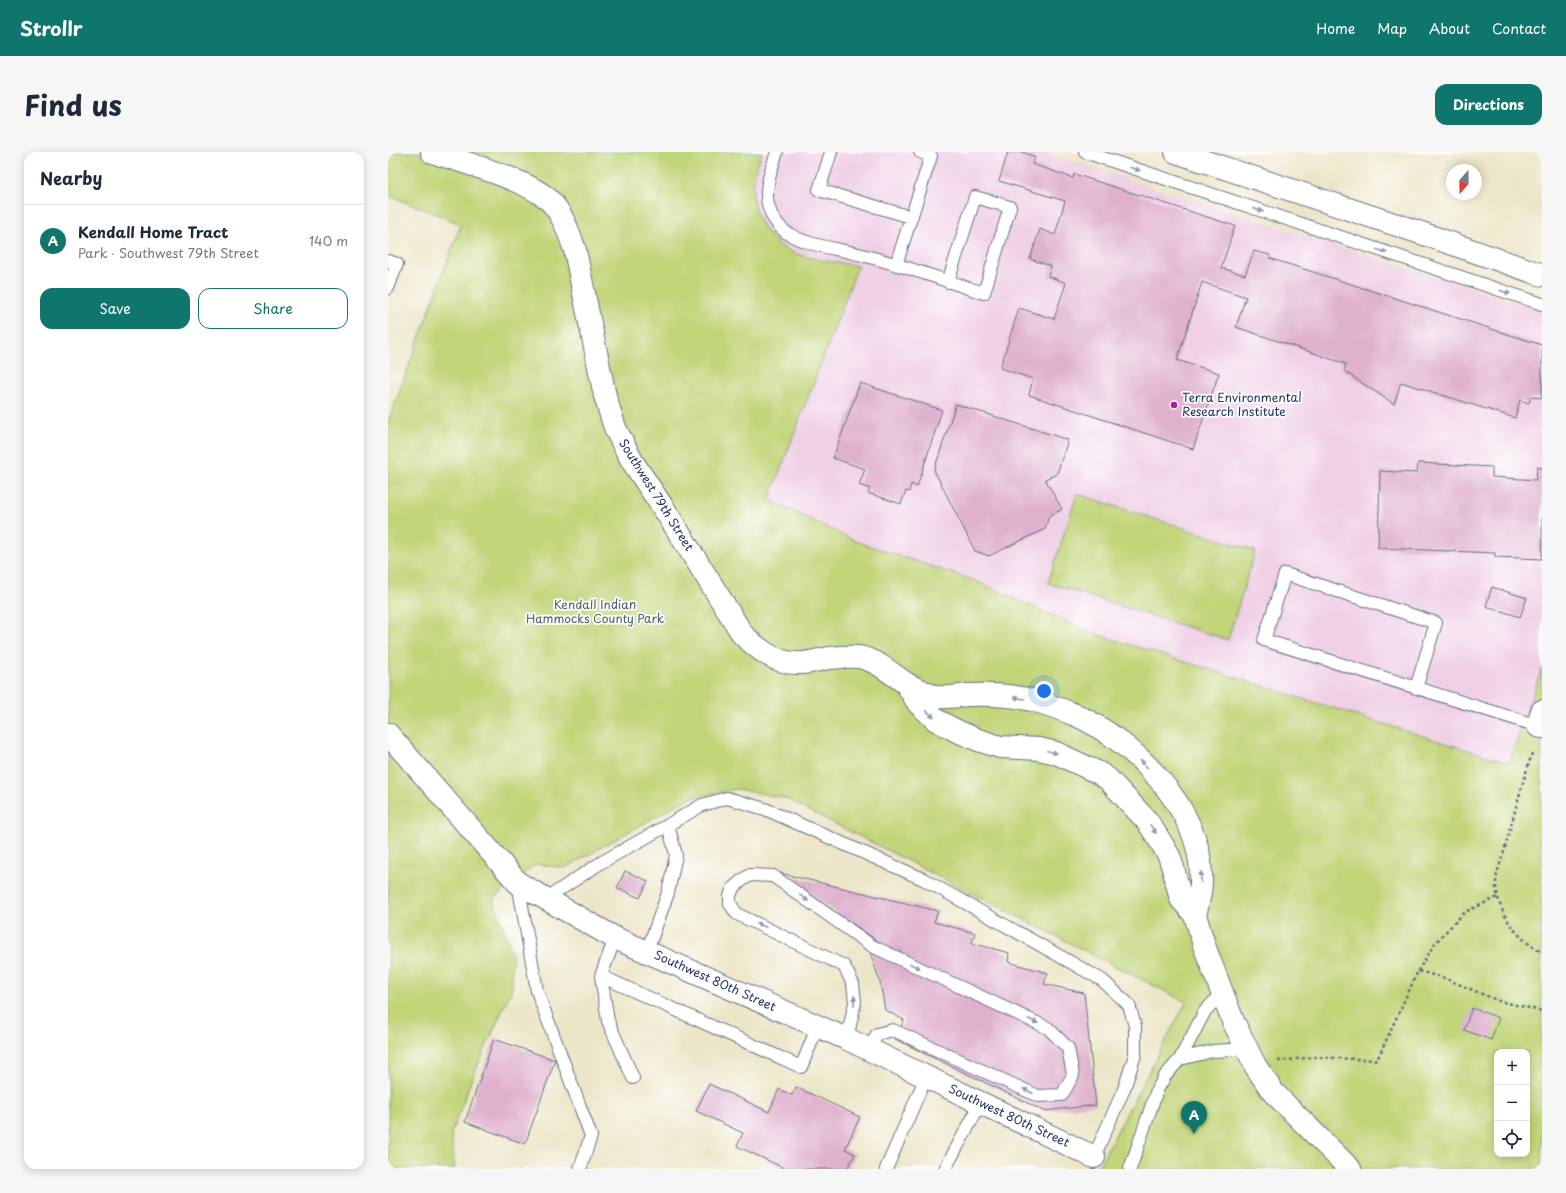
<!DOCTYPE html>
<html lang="en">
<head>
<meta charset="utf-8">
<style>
  :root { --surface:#fff; --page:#f6f6f7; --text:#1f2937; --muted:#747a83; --line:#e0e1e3; --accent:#0f766e }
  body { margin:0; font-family:"Playpen Sans",sans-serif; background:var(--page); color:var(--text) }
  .controls { position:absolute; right:12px; bottom:12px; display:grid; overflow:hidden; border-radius:8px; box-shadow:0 2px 10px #0003 }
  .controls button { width:36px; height:36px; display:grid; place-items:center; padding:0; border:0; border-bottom:1px solid var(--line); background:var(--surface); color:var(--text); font:20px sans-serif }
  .compass { position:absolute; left:1058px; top:12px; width:36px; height:36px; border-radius:50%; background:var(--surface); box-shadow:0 2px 10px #0003; rotate:200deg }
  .you { position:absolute; left:656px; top:539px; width:14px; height:14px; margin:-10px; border:3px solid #fff; border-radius:50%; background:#1a73e8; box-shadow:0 0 0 6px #1a73e833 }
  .badge { display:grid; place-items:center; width:26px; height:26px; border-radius:50%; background:var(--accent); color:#fff; font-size:13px; font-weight:700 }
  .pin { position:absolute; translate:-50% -33px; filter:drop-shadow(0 1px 2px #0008) }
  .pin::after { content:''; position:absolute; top:21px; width:14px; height:12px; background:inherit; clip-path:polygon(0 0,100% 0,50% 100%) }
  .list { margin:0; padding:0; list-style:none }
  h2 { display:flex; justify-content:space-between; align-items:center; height:52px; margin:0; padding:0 16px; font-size:17px }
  h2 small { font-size:13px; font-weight:400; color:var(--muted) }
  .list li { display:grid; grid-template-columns:26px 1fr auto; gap:12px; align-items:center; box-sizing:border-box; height:72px; padding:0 16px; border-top:1px solid var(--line) }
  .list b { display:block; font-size:15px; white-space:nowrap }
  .list p { margin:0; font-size:13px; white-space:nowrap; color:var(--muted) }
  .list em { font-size:13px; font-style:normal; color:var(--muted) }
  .actions { display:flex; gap:8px; padding:12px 16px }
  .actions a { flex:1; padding:9px 0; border:1px solid var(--accent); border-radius:12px; text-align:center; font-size:14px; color:var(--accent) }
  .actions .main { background:var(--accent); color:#fff }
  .icon { flex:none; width:22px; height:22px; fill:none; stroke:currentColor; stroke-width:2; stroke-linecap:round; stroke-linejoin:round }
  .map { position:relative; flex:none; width:1154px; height:1017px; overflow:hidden; border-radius:12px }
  header { display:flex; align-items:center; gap:24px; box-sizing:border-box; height:56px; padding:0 20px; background:var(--accent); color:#fff }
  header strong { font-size:19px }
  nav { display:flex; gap:22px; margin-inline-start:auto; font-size:14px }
  .intro { display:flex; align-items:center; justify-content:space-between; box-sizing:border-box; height:96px; padding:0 24px }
  h1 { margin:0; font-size:28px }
  .button { padding:10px 18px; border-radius:12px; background:var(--accent); color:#fff; font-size:14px; font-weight:700 }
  main { display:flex; gap:24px; padding:0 24px }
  aside { flex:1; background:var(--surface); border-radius:12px; box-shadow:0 2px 10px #0003 }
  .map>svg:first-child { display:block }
</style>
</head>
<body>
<header>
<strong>Strollr</strong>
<nav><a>Home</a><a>Map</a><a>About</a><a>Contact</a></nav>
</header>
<div class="intro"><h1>Find us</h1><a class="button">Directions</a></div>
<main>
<aside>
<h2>Nearby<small></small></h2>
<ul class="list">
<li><span class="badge">A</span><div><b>Kendall Home Tract</b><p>Park · Southwest 79th Street</p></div><em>140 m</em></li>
</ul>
<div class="actions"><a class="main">Save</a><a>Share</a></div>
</aside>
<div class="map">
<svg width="1154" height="1017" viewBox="0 0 1154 1017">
  <rect width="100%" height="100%" fill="#fff"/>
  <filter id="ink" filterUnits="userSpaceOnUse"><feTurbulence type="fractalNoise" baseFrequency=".025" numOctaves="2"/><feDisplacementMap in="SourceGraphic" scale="8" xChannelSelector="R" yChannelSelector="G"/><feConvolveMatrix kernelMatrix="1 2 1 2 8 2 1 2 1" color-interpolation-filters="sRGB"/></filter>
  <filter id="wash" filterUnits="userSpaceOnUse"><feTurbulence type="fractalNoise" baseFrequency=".012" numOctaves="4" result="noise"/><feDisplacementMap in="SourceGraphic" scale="16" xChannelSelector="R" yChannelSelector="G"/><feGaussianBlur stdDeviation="0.9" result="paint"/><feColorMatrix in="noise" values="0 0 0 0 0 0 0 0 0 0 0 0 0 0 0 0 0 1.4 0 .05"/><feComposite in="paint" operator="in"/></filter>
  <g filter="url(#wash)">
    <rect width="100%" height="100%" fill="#ece6c8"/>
    <path fill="#f0d0e5" d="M 374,0 L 654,0 L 1154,159 L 1154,516 L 1122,612 L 701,480 L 585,428 L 472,391 L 381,348 L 469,115 L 406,100 L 389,90 L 381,82 L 371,68 L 365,50 L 365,43 L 366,25 Z"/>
    <path fill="#c1d477" stroke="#6e826a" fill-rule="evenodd" d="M 0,0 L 374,0 C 370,12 366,23 365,36 C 363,62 379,89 404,100 C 423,108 449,110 470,114 L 381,348 L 472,391 L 585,428 L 701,480 L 1121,611 L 1154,516 L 1154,1017 L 709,1017 L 798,850 L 396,646 L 349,637 L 301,646 L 177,716 L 148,712 L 105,747 L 124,801 L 124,837 L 85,924 L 63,982 L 67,1017 L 0,1017 L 0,270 L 73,72 L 0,43 ZM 1109,900 L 1139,900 L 1139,1002 L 1109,1002 Z
      M 689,342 L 867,399 L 840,488 L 660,431 Z"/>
    <g id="blocks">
      <path fill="#dfb1cd" d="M 620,0 L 634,0 L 647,5 L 644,12 L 685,26 L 686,22 L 847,74 L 833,116 L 857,123 L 866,99 L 882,103 L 881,106 L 1154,193 L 1154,246 L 1143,245 L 1141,251 L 1132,248 L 1127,266 L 1013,230 L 1006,252 L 956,219 L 958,212 L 848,175 L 858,145 L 814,130 L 789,208 L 831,221 L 805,297 L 641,243 L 645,227 L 612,216 L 631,156 L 666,167 L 678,131 L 660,124 L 663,114 L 642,107 L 652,77 L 667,83 L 677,49 L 611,29 Z
        M 472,231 L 554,258 L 529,335 L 523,332 L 521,340 L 518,339 L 513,352 L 480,341 L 482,337 L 471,333 L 477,317 L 445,306 Z
        M 568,252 L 680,288 L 669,322 L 657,327 L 674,357 L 661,364 L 657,377 L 601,404 L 587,399 L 546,318 Z
        M 1030,311 L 1104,315 L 1104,325 L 1148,328 L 1149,315 L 1154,316 L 1154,407 L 1107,405 L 1107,401 L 990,396 L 992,319 L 1029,321 Z
        M 1104,435 L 1139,446 L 1132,465 L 1098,454 Z
        M 237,719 L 260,729 L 252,746 L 229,736 Z
        M 392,721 L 550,759 L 546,770 L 587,781 L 584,791 L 621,801 L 620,810 L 660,821 L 656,832 L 696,841 L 708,953 L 656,959 L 507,887 L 516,868 L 497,858 L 492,830 L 482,800 L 494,792 L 398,726 L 392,725 Z
        M 1084,856 L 1111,866 L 1103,888 L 1076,878 Z
        M 106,887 L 167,908 L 137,992 L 77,970 Z
        M 321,932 L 381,960 L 391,937 L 404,943 L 408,935 L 472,965 L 457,997 L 467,1002 L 459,1017 L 398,1017 L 349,994 L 355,981 L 308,959 Z"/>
    </g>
  </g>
  <g filter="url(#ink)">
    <use href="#blocks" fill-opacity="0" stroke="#646f83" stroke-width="1"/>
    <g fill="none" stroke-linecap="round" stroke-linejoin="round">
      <defs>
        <path id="service" d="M 389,0 C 382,22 372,45 386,67 C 390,73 395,79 401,82 C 423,95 450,96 474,103 C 515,113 555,128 596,141 L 622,55 L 587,45 L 560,130
          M 443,0 L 431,38 L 523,65
          M 697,0 L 1154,152
          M 0,109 L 9,112 L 0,136
          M 508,113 L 543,4 L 532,0
          M 1028,536 L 1048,471 L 897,422 L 876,488 L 1150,574
          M 130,731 L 149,839 L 203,984 L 192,1017
          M 159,746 L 214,710 L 280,673 L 314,653 L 339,646 L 377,657 L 535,727 L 714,828 L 741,853 L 747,874 L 747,903 L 736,937 L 706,1005
          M 227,786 L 213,824 L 413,915 L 430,874
          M 259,799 L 280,741 L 288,703 L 280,673
          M 213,824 L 220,869 L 245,926
          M 459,887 L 467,850 L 465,832 L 456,814 L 349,762 L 342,752 L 342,744 L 345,736 L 353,729 L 362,723 L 385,724 L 484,794 L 660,876 L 680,896 L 685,923 L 674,943 L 650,944 L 505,878 L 489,882 L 481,898
          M 792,907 L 825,899 L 858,897
          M 498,1017 L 538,925
          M 557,1017 L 593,951
          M 742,1017 L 769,938 L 777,924 L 792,907 L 817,859 L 834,841"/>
        <path id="minor" d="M 44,0 C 74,10 141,28 162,49 C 175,62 181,81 187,98 L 217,244 L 227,276 L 244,309 L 278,360 L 355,483 C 370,497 387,511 408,511 C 418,512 430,508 441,506 C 451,505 461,504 471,505 C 491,509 503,522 519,532 C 524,535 530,537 536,540 C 540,541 545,545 550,545 C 559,546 570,544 580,543 C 601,542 623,543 644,548 C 659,552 675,558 690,564 C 746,590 811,656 813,721 C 814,735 811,749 807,763
          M 788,0 L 1036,82 L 1154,123
          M 519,533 L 530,551 L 548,568 L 569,579 L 590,588 L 612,595 L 651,597 L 668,601 L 711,621 L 720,627 L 760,670 L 774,692 L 781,704 L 785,716 L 793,747 L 807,763 L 817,796 L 845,869 L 868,915 L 885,940 L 962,1017
          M 1154,559 L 1150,574 L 1154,575
          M 0,582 L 130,731 L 227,786 L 459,887 L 706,1005"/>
      </defs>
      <use href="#service" stroke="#646f83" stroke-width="14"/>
      <use href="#minor" stroke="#646f83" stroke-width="24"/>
      <path stroke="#646f83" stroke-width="2.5" stroke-dasharray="3 3" stroke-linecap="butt" d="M 1144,601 C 1134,633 1125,666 1116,699 C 1113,710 1107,723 1108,735 C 1112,764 1128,786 1154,800
        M 1030,819 L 1047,791 L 1077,760 L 1110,745
        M 890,909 L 927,905 L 989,908 L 1030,819 L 1056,826 L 1111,849 L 1154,859"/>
      <use href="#service" stroke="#fff" stroke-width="12"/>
      <use href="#minor" stroke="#fff" stroke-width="22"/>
    </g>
    <defs><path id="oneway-solid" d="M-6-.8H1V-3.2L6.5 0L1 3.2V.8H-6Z"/></defs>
    <g fill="#8d97ae">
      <use href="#oneway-solid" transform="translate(747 17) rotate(18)"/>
      <use href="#oneway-solid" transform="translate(870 58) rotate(19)"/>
      <use href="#oneway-solid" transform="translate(994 99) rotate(18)"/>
      <use href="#oneway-solid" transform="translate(1117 140) rotate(18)"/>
      <use href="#oneway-solid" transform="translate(631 546) rotate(-171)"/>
      <use href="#oneway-solid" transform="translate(542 562) rotate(41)"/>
      <use href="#oneway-solid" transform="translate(664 600) rotate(15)"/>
      <use href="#oneway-solid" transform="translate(756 612) rotate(-135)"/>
      <use href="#oneway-solid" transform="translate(765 677) rotate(54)"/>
      <use href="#oneway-solid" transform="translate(813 725) rotate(-90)"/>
      <use href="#oneway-solid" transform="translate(416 746) rotate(35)"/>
      <use href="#oneway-solid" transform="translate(373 773) rotate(-155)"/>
      <use href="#oneway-solid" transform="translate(527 814) rotate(25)"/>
      <use href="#oneway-solid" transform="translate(466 849) rotate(-88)"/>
      <use href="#oneway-solid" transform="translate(645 869) rotate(25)"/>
      <use href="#oneway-solid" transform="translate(640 939) rotate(-155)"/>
    </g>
  </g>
  <circle fill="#b5179e" stroke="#fff" stroke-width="1.5" cx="786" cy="253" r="4"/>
  <g text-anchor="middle" stroke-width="3.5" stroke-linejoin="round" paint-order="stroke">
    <g font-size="12" fill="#1b2f5e" stroke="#fff" text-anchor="start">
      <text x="794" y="250">Terra Environmental<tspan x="794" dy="14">Research Institute</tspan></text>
    </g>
    <g font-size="12" fill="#1b2f5e" stroke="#fff">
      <text transform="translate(268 343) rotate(58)" y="4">Southwest 79th Street</text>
      <text transform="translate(327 829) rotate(24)" y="4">Southwest 80th Street</text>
      <text transform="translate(621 964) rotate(25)" y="4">Southwest 80th Street</text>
    </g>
    <g font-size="12" fill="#4d6166" stroke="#fff">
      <text x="207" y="457">Kendall Indian<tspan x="207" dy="14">Hammocks County Park</tspan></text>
    </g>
  </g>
</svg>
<div class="controls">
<button>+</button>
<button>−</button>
<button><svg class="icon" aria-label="locate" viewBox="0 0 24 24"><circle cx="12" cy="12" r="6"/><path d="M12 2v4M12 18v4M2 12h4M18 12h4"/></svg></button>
</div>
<svg class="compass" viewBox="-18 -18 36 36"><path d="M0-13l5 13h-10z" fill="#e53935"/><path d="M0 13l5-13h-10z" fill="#747a83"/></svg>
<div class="you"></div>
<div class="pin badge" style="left:806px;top:982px">A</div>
</div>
</main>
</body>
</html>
